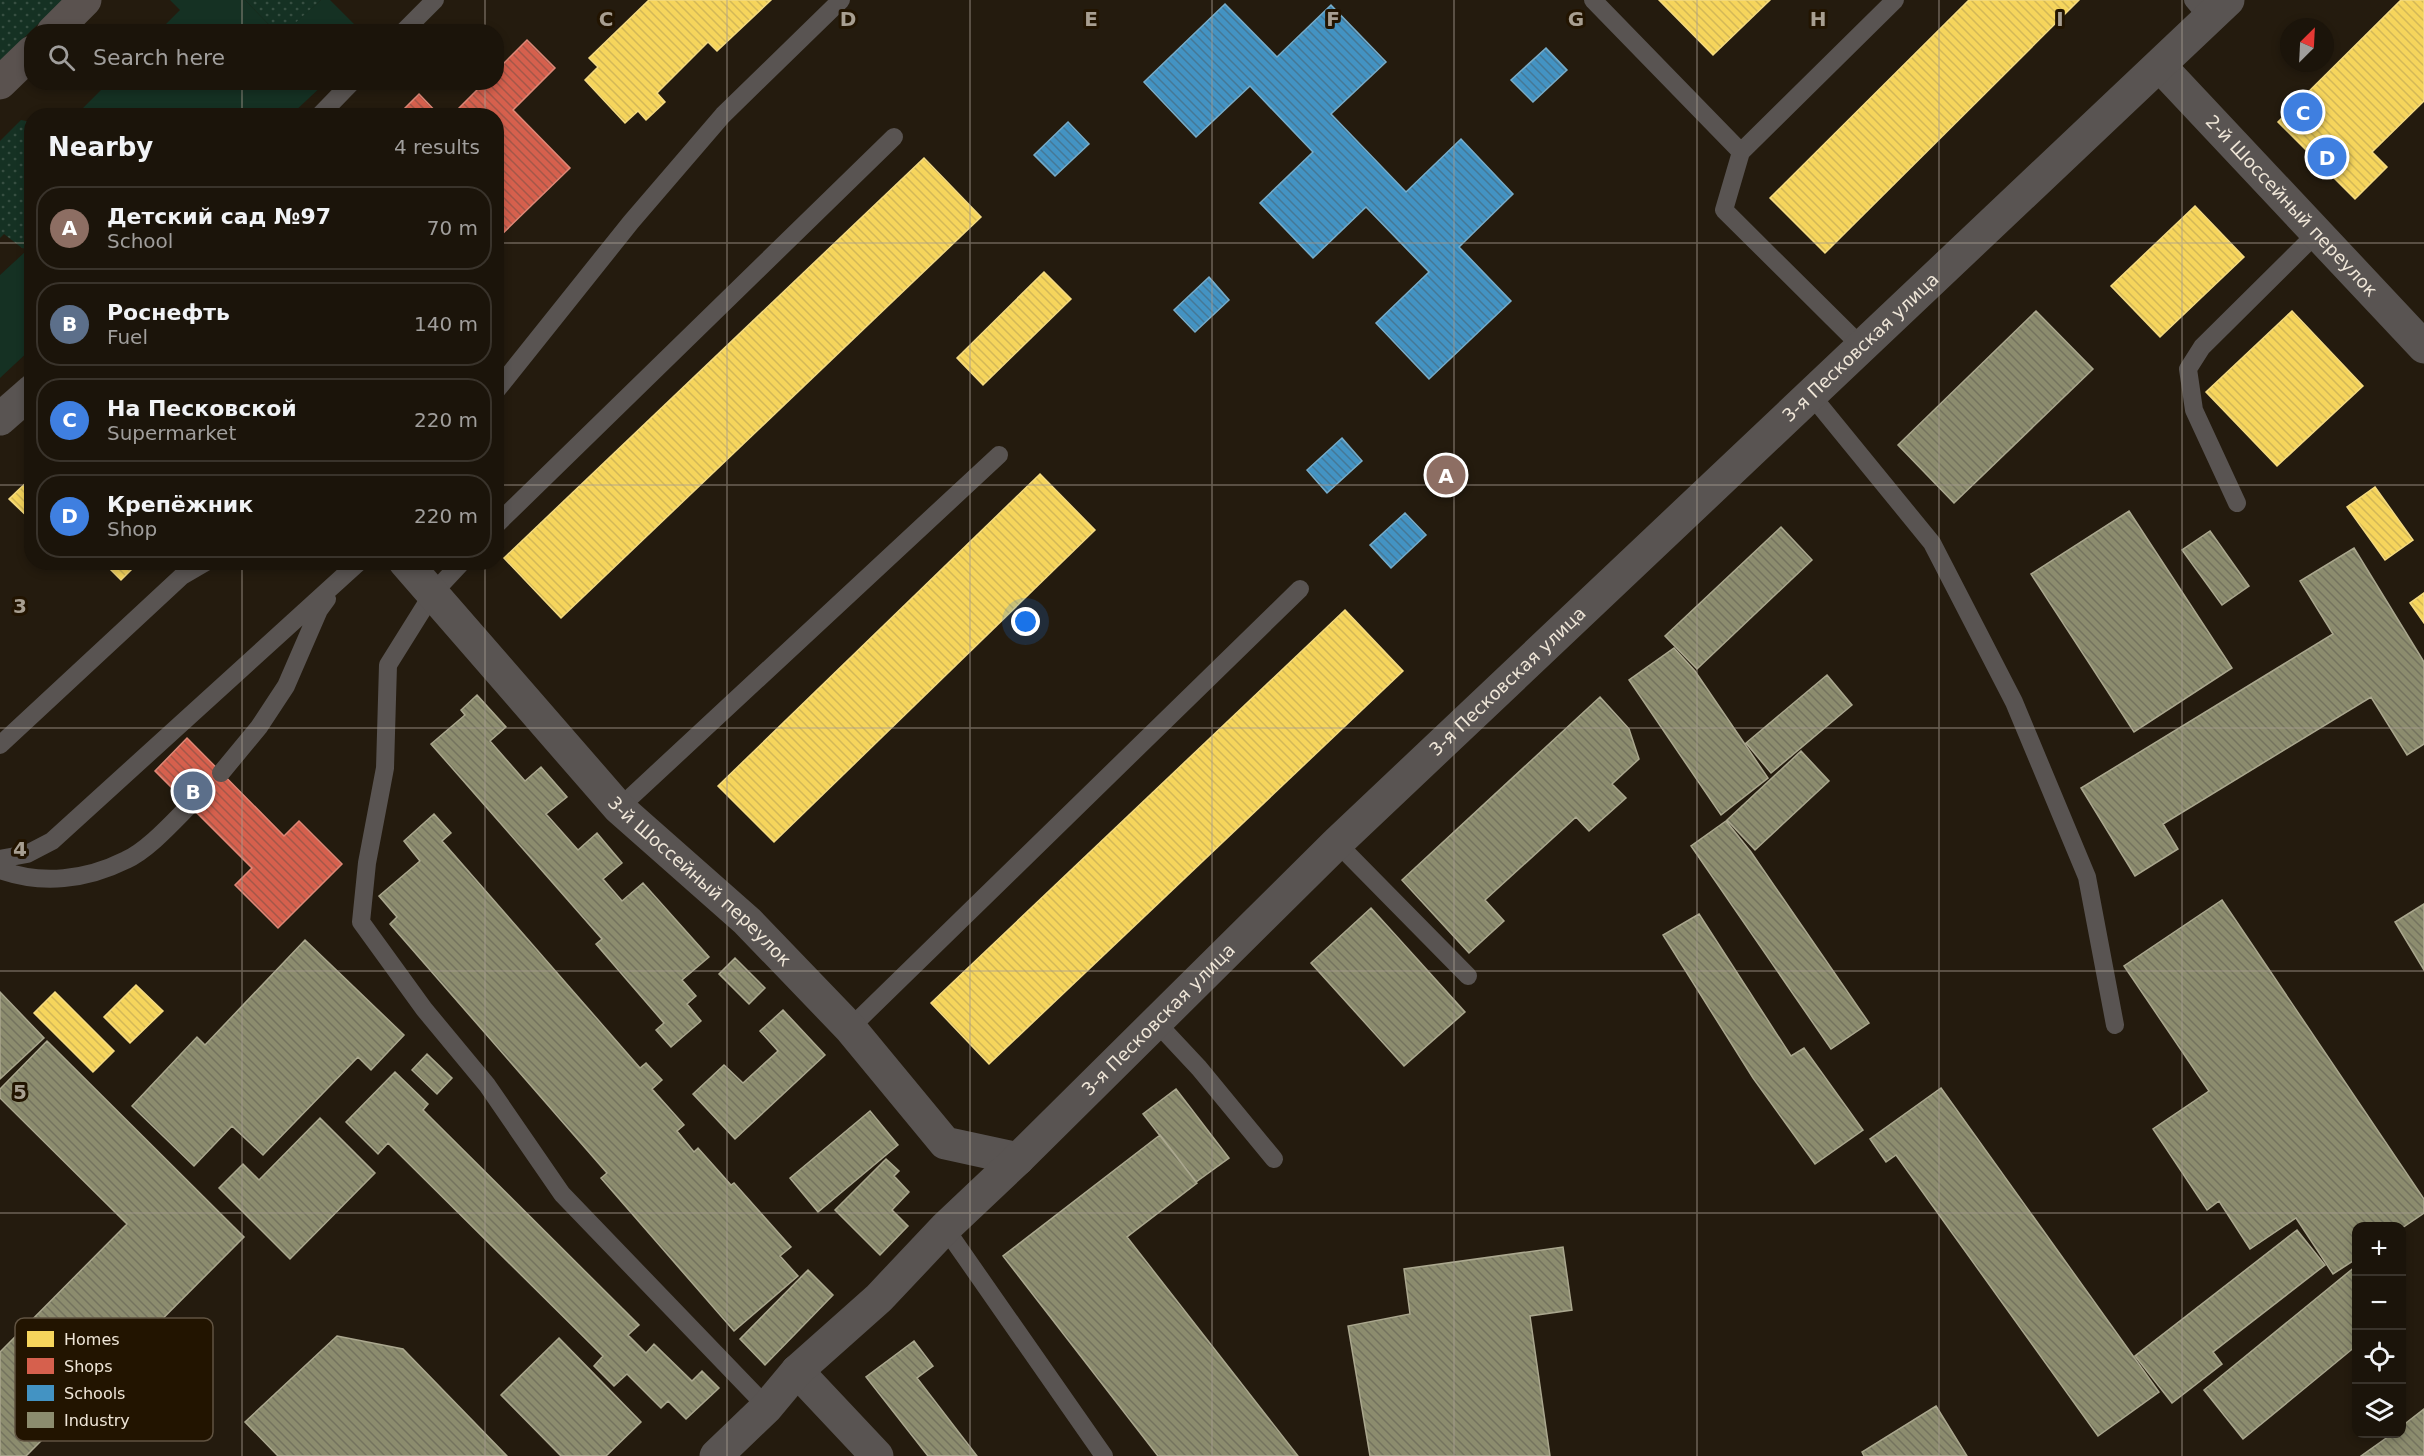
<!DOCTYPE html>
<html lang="en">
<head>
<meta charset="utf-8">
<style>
  :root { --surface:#1b140a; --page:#241d13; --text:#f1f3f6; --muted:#a09e9c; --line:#39332b; --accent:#1a73e8 }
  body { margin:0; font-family:"DejaVu Sans",sans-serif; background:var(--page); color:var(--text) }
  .controls { position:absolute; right:18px; bottom:18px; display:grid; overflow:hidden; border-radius:12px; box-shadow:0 3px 9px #0003 }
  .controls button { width:54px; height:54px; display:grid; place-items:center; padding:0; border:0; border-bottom:2px solid var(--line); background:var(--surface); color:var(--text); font:30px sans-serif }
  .compass { position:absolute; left:2280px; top:18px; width:54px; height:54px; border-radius:50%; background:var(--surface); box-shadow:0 3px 9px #0003; rotate:24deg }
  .you { position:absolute; left:1026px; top:622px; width:21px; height:21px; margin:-15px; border:4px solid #fff; border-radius:50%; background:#1a73e8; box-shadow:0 0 0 9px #1a73e833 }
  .badge { display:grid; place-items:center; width:39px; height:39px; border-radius:50%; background:var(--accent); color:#fff; font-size:20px; font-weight:700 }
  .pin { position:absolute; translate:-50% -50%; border:3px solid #fff; box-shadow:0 2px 6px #0006 }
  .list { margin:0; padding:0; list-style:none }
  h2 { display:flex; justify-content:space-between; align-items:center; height:78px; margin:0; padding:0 24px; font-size:26px }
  h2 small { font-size:20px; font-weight:400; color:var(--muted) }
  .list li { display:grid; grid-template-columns:39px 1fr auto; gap:18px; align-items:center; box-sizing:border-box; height:84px; margin:0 12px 12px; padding:0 12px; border:2px solid var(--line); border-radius:24px }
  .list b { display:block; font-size:22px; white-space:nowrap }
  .list p { margin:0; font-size:20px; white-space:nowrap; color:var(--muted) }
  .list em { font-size:20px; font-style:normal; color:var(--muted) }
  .icon { flex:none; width:33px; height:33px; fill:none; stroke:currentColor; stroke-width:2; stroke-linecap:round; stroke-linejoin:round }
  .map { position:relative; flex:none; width:2424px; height:1456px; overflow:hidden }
  .search { position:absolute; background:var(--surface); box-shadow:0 3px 9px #0003; left:24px; top:24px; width:480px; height:66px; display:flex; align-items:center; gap:15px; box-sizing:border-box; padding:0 21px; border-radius:24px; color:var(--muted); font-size:22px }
  .panel { position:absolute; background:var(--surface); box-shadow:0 3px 9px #0003; left:24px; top:108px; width:480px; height:462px; border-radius:24px }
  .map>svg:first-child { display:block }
</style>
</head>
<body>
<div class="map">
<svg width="2424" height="1456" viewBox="0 0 2424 1456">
  <defs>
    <pattern id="grass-dots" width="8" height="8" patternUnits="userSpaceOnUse" patternTransform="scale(1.5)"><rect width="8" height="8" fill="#153123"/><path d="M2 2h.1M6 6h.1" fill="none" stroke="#374f42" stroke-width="1.8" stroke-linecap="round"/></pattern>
    <pattern id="homes-back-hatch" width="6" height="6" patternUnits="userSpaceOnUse" patternTransform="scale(1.5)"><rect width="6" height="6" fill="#f6d55c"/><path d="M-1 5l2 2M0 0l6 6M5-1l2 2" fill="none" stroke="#d3b857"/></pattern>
    <pattern id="shops-back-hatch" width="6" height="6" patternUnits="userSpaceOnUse" patternTransform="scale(1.5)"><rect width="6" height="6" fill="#d6604d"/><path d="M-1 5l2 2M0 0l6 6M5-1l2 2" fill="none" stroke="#a45749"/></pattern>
    <pattern id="schools-back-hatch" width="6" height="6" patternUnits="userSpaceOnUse" patternTransform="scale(1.5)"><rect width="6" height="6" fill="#4393c3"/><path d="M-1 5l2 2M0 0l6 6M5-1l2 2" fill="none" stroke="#457896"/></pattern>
    <pattern id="industry-back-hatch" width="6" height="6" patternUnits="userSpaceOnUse" patternTransform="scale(1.5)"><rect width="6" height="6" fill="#8c8c6e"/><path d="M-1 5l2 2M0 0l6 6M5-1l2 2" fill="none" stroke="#74735e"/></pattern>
  </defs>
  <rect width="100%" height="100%" fill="#241b0e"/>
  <path fill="url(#grass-dots)" d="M 0,0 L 63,0 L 0,61 Z
    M 245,0 L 321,0 L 286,32 L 275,31 Z
    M 21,120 L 31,122 L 31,250 L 22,248 L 4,234 L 0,238 L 0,141 Z"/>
  <path fill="#153123" d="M 170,0 L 245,0 L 275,31 L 159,31 L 180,10 Z
    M 321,0 L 330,0 L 361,31 L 286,31 Z
    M 108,83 L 108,82 L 325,83 L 291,115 L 76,115 Z
    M 26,251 L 31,252 L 31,349 L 0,378 L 0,275 Z"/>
  <path fill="url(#homes-back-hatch)" stroke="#f4da81" stroke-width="1.5" d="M 649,0 L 771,0 L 717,51 L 708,42 L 657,93 L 665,102 L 646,120 L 638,111 L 625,123 L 585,80 L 598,67 L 589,58 Z
    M 1659,0 L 1770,0 L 1713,55 Z
    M 1969,0 L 2079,0 L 1825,253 L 1770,198 Z
    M 2401,0 L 2424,0 L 2424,101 L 2372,152 L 2387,167 L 2355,199 L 2278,122 Z
    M 924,158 L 981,217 L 561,618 L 504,558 Z
    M 2195,206 L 2244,257 L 2160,337 L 2111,286 Z
    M 1044,272 L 1071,299 L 983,385 L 957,358 Z
    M 2292,311 L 2363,386 L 2277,466 L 2206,392 Z
    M 1040,474 L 1095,530 L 774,842 L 718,786 Z
    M 32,477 L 32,521 L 9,499 Z
    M 2375,487 L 2413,540 L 2385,560 L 2347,507 Z
    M 103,562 L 139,562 L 121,580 Z
    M 2424,593 L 2424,623 L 2410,603 Z
    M 1345,610 L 1403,671 L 989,1064 L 931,1003 Z
    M 136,985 L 163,1011 L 130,1043 L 104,1017 Z
    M 55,992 L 114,1051 L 93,1072 L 34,1013 Z"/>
  <path fill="url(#shops-back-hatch)" stroke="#de8877" stroke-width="1.5" d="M 527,40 L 555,68 L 513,110 L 570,168 L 496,240 L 496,116 L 451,116 L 485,82 L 496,82 L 496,71 Z
    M 419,94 L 440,116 L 397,116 Z
    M 187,738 L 284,836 L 299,821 L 342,864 L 278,928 L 235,885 L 252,868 L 155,771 Z"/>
  <path fill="url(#schools-back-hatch)" stroke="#77acc9" stroke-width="1.5" d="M 1225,4 L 1277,57 L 1331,5 L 1386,62 L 1331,114 L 1406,192 L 1461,139 L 1513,194 L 1459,247 L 1511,301 L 1429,379 L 1376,323 L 1429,272 L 1366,207 L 1313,258 L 1260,203 L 1313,152 L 1250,86 L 1196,137 L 1144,82 Z
    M 1546,48 L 1567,70 L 1533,102 L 1511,80 Z
    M 1068,122 L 1089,144 L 1055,176 L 1034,155 Z
    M 1209,277 L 1229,300 L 1195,332 L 1174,310 Z
    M 1342,438 L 1362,461 L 1327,493 L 1307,470 Z
    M 1405,513 L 1426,535 L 1391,568 L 1370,545 Z"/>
  <path fill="url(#industry-back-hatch)" stroke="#aaa78e" stroke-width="1.5" d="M 2036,311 L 2093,369 L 1954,503 L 1898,445 Z
    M 2129,511 L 2232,668 L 2134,732 L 2031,574 Z
    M 1781,527 L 1812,560 L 1697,669 L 1665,636 Z
    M 2210,531 L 2249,586 L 2222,605 L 2182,550 Z
    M 2354,548 L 2424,662 L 2424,744 L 2407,755 L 2371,697 L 2163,824 L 2178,849 L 2135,876 L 2081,788 L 2333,634 L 2300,581 Z
    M 1674,648 L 1695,671 L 1768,778 L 1721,815 L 1629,680 Z
    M 1827,675 L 1852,705 L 1771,773 L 1746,743 Z
    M 477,695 L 506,727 L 490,741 L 525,781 L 541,767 L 567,797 L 546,814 L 578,850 L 597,833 L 622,863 L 603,879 L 622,901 L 643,883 L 709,957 L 682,980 L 696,996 L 687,1004 L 701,1021 L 671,1047 L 656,1030 L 664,1023 L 596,944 L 602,939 L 431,744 L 465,715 L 461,710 Z
    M 1600,697 L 1629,729 L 1639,759 L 1612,784 L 1626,798 L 1589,831 L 1576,817 L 1485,900 L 1504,921 L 1469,953 L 1402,880 Z
    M 1801,751 L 1829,781 L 1755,850 L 1727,820 Z
    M 434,814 L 451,833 L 442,841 L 640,1068 L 646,1063 L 662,1080 L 652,1089 L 684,1125 L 677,1131 L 694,1152 L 698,1148 L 731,1185 L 734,1183 L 791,1247 L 780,1256 L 798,1276 L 734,1331 L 601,1178 L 607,1173 L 390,924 L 397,917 L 379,896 L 420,861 L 404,841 Z
    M 1726,821 L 1751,852 L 1869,1023 L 1831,1049 L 1691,846 Z
    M 2222,900 L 2424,1199 L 2424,1213 L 2402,1228 L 2356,1226 L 2356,1259 L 2333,1274 L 2296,1218 L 2250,1249 L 2219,1201 L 2207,1210 L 2153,1129 L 2209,1091 L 2124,966 Z
    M 2424,904 L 2424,970 L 2395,922 Z
    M 1371,908 L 1465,1012 L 1404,1066 L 1311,963 Z
    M 1699,914 L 1791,1056 L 1804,1048 L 1863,1130 L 1815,1164 L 1753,1078 L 1663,935 Z
    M 305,940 L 404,1035 L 371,1070 L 358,1057 L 263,1155 L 232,1126 L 194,1166 L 132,1106 L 197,1037 L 205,1045 Z
    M 735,958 L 765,988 L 749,1004 L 719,974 Z
    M 0,992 L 44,1038 L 0,1079 Z
    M 783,1010 L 825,1055 L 735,1139 L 693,1094 L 724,1065 L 743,1083 L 778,1051 L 760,1031 Z
    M 47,1041 L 244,1237 L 26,1456 L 0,1456 L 0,1352 L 127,1224 L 0,1098 L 0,1089 Z
    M 427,1054 L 452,1078 L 437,1094 L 412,1070 Z
    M 395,1072 L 428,1104 L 423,1110 L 639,1325 L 628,1335 L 646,1353 L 654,1344 L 692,1381 L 702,1371 L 719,1388 L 686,1419 L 668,1401 L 661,1408 L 627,1374 L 614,1386 L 594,1366 L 603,1356 L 388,1143 L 378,1154 L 346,1122 Z
    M 1941,1088 L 2159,1392 L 2098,1436 L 1896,1155 L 1886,1162 L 1870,1139 Z
    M 1176,1089 L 1229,1158 L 1196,1182 L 1143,1114 Z
    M 870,1111 L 898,1145 L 818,1212 L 790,1178 Z
    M 320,1118 L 375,1173 L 290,1259 L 219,1188 L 243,1164 L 259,1180 Z
    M 1160,1135 L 1197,1183 L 1127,1237 L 1298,1456 L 1158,1456 L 1003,1256 Z
    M 886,1159 L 899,1171 L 894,1176 L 909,1192 L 892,1210 L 908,1226 L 880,1255 L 835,1210 Z
    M 2297,1230 L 2325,1265 L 2213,1352 L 2222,1364 L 2172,1403 L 2135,1356 Z
    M 1563,1247 L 1572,1310 L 1530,1316 L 1550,1456 L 1370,1456 L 1348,1326 L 1410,1314 L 1404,1269 Z
    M 2356,1266 L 2356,1346 L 2243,1439 L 2204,1390 Z
    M 808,1270 L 833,1295 L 765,1365 L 740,1339 Z
    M 337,1336 L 403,1349 L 507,1456 L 278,1456 L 245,1422 Z
    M 559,1338 L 641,1422 L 606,1456 L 561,1456 L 501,1395 Z
    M 914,1341 L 933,1366 L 917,1378 L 977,1456 L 928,1456 L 866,1377 Z
    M 1936,1406 L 1967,1456 L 1864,1456 L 1862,1452 Z
    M 2424,1409 L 2424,1456 L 2361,1456 L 2392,1434 L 2402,1434 L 2402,1426 Z"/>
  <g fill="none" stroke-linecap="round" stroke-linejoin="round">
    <path stroke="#595452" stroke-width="18" d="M 1593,0 L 1741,152 L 1724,210 L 1863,348
      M 2193,0 L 2209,19
      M 403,32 L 435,0
      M 319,116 L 352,82
      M 1741,152 L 1895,0
      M 496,391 L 631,222 L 723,115 L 841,0
      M 1812,396 L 1932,543 L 2014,702 L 2087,877 L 2115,1025
      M 2237,503 L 2194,410 L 2188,369 L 2202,347 L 2317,233
      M 496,525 L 894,137
      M 462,562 L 433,593 L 388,665 L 385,768 L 367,863 L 361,922 L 424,1009 L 487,1085 L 562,1194 L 767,1407
      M 0,745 L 182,576 L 206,562
      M 221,773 L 259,727 L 286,686 L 319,610 L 327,599
      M 619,808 L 999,455
      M 1337,843 L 1468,976
      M 0,859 L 27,854 L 52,841 L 359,562
      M 0,870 C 42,885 86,880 126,860 C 148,850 173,822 190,805
      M 1156,1022 L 1199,1068 L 1274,1159
      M 850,1028 L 1300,589
      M 945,1228 L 1104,1456"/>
    <g stroke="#595452" stroke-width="33">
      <path id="s1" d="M 2160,66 L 2424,347"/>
      <path d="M 0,419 L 32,391"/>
      <path id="s2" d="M 405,562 L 619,808 L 747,921 L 850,1028 L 945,1143 L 1018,1159"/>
      <path d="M 797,1371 L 877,1456"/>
      <path id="s3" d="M 716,1456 L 767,1407 L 797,1371 L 879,1298 L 945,1228 L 1018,1159 L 1337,843 L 2228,0"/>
    </g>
    <path stroke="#5a524f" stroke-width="33" d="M 53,32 L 85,0
      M 0,83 L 32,52"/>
  </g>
  <path fill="none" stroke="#a89f91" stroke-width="1.5" stroke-opacity="0.55" d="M 242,0 L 242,32M 485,0 L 485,32M 727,0 L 727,1456M 970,0 L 970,1456M 1212,0 L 1212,1456M 1454,0 L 1454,1456M 1697,0 L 1697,1456M 1939,0 L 1939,1456M 2182,0 L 2182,1456M 242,82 L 242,116M 485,82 L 485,116M 0,243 L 32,243M 496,243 L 2424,243M 0,485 L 32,485M 496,485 L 2424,485M 242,562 L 242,1456M 485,562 L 485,1456M 0,728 L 2424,728M 0,971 L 2424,971M 0,1213 L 2424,1213"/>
  <g text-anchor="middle" stroke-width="6" stroke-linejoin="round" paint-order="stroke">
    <g font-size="18" fill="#efe6d8" stroke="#221400">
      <text dy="6" stroke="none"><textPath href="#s1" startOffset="192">2-й Шоссейный переулок</textPath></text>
      <text dy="6" stroke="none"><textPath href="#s3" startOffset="1594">3-я Песковская улица</textPath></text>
      <text dy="6" stroke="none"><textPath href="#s3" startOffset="1108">3-я Песковская улица</textPath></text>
      <text dy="6" stroke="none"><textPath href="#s2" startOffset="435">3-й Шоссейный переулок</textPath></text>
      <text dy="6" stroke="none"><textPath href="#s3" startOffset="622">3-я Песковская улица</textPath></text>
    </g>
  </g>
  <rect x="15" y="1318" width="198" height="123" rx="9" fill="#221400" stroke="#605341" stroke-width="1.5"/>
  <rect x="27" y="1331" width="27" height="16" fill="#f6d55c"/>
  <rect x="27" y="1358" width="27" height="16" fill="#d6604d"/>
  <rect x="27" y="1385" width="27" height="16" fill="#4393c3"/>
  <rect x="27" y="1412" width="27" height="16" fill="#8c8c6e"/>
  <g font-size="16" fill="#efe6d8">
    <text x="64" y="1345">Homes</text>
    <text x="64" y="1372">Shops</text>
    <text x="64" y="1399">Schools</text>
    <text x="64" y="1426">Industry</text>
  </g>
  <g font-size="20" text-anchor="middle" font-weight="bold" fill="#a89f91" stroke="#221400" stroke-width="6" stroke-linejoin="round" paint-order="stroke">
    <text x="606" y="26">C</text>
    <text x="848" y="26">D</text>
    <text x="1091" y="26">E</text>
    <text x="1333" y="26">F</text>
    <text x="1576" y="26">G</text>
    <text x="1818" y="26">H</text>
    <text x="2060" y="26">I</text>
    <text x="20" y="613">3</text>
    <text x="20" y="856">4</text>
    <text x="20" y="1099">5</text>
  </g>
</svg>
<div class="controls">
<button>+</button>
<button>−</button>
<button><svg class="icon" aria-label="locate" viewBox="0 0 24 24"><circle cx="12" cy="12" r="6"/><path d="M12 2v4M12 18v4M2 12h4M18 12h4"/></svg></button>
<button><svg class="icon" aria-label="layers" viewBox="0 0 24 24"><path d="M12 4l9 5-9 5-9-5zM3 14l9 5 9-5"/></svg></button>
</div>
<svg class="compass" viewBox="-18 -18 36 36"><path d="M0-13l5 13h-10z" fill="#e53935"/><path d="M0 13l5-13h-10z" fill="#a09e9c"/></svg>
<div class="you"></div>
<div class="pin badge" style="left:1446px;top:475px;background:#8d6e63">A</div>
<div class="pin badge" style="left:193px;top:791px;background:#5c6f8a">B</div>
<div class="pin badge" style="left:2303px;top:112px;background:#3f7fe0">C</div>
<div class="pin badge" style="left:2327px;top:157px;background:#3f7fe0">D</div>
<div class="search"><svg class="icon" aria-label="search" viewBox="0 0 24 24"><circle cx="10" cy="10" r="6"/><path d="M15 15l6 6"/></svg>Search here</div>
<section class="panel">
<h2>Nearby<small>4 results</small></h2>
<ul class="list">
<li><span class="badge" style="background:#8d6e63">A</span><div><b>Детский сад №97</b><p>School</p></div><em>70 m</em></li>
<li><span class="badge" style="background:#5c6f8a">B</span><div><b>Роснефть</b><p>Fuel</p></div><em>140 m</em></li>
<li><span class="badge" style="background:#3f7fe0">C</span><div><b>На Песковской</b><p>Supermarket</p></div><em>220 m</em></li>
<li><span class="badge" style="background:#3f7fe0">D</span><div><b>Крепёжник</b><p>Shop</p></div><em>220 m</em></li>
</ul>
</section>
</div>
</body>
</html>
